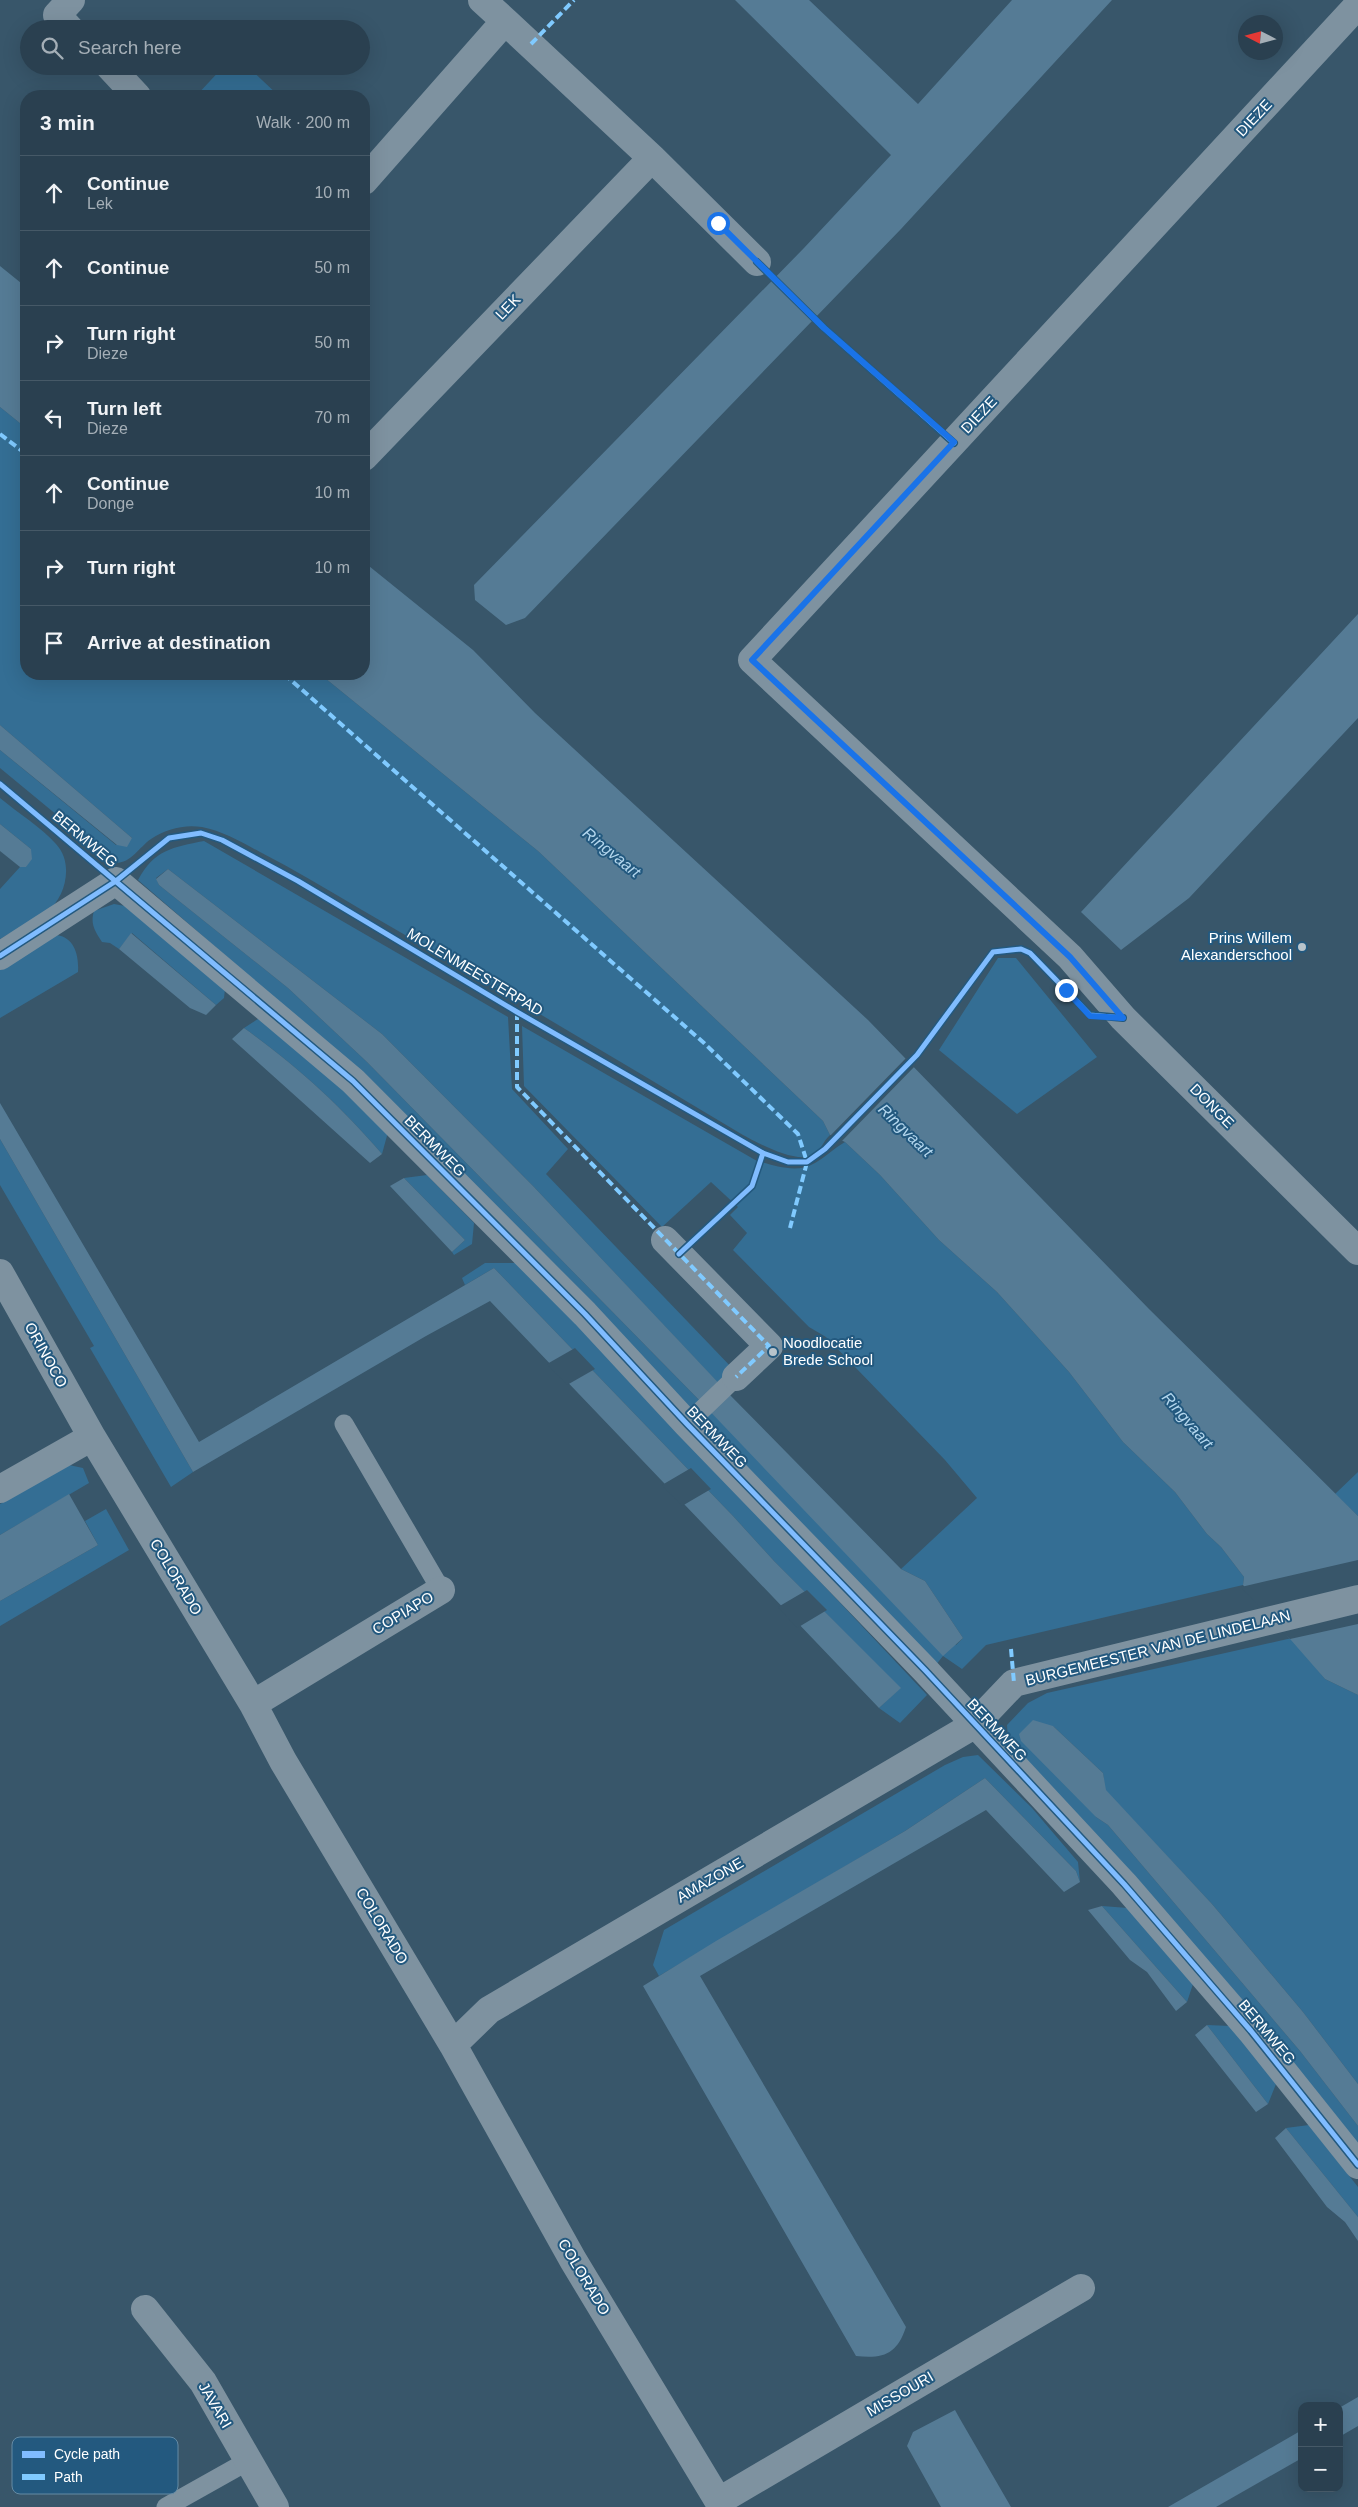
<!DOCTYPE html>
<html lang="en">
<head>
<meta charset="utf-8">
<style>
  :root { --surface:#2a4050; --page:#364b5a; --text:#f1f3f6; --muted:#a5afb7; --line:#465967 }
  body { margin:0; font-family:Helvetica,sans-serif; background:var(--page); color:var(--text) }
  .controls { position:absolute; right:15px; bottom:15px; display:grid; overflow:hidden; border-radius:10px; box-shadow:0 5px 20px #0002 }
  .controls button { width:45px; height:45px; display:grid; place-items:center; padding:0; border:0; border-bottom:1px solid var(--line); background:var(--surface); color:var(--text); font:25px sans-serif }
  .compass { position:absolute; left:1238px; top:15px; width:45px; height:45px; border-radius:50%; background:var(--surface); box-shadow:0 5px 20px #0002; rotate:276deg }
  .stop { position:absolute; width:15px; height:15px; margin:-11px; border:4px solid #1a73e8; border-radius:50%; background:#fff }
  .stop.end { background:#1a73e8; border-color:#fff; box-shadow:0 1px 5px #0008 }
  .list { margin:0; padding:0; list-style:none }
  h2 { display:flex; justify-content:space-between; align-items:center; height:65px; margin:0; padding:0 20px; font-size:21px }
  h2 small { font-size:16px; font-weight:400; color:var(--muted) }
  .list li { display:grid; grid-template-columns:32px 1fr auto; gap:15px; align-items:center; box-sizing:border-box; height:75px; padding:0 20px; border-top:1px solid var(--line) }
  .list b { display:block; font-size:19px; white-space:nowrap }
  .list p { margin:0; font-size:16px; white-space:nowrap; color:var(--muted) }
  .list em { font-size:16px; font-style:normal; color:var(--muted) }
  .icon { flex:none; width:28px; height:28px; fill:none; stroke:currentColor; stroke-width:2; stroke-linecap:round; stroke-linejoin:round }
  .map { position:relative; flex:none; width:1358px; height:2507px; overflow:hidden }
  .search { position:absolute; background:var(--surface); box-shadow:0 5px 20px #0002; left:20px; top:20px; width:350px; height:55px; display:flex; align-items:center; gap:12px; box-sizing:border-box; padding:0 18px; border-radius:28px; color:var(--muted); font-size:19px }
  .panel { position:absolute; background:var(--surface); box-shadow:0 5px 20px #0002; left:20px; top:90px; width:350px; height:590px; border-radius:20px }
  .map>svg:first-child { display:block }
</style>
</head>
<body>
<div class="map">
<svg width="1358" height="2507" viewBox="0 0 1358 2507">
  <rect width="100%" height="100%" fill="#38566a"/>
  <path fill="#346e94" d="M 224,66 L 247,66 L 279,96 L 196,96 Z
    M 0,407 L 26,428 L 26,674 L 320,674 L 538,851 L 823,1121 L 830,1135 C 823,1141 821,1151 813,1155 C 796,1164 758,1143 743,1135 C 616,1059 490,984 362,910 C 328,890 295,870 260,852 C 241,842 223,831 202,827 C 185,824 165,829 151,839 C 139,847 132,863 115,863 L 0,768 L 0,750 L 116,845 L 132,838 L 0,725 Z
    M 0,798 C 18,813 41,827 56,844 C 74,863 66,897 47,912 C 33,923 15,930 0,939 L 0,889 L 20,867 L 26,867 L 31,849 L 0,824 Z
    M 204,841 L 508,1017 L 512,1089 L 568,1149 L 546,1174 L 735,1371 L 720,1385 L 534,1187 L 382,1034 L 168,869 L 156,878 L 159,885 L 288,988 L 367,1062 L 702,1403 L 693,1412 L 359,1071 L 138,880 C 154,850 173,847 204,841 Z
    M 114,904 L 125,906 L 225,989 L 224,998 L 216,1005 L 132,933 L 119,949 L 110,943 L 102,942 C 95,931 90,924 94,911 Z
    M 57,935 C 75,938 79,956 78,972 L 0,1018 L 0,968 Z
    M 998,958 L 1016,958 L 1097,1057 L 1017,1114 L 939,1050 Z
    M 261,1017 L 327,1072 L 388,1132 L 382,1154 C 339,1104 297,1066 244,1028 Z
    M 522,1026 L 757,1161 C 776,1166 797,1174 815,1163 C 826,1157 834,1148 845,1142 L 880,1175 L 939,1240 L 997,1292 L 1069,1372 L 1123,1442 L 1175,1492 L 1207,1534 L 1221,1547 L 1244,1577 L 1243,1585 L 986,1645 L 962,1669 L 943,1656 L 935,1666 L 700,1420 L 710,1411 L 956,1645 L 963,1638 L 925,1581 L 901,1569 L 977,1498 L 945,1460 L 826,1337 L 809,1327 L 733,1250 L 747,1233 L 730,1215 L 738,1207 L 711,1182 L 662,1227 L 524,1086 Z
    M 0,1139 L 193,1472 L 171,1487 L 90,1348 L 94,1346 L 0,1185 Z
    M 427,1175 L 474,1223 L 472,1244 L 454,1255 L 452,1252 L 465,1240 L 404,1178 Z
    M 485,1263 L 520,1263 L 927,1695 L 900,1723 L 879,1708 L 900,1688 L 774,1561 L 733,1516 L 494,1268 L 465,1285 L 462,1278 Z
    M 69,1465 L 83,1468 L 89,1483 L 0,1535 L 0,1504 Z
    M 1358,1472 L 1358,1516 L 1335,1494 Z
    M 106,1509 L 129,1550 L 0,1626 L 0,1601 L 98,1545 L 85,1521 Z
    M 1292,1638 L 1325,1679 L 1358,1695 L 1358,2084 L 1303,2012 L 1212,1904 L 1105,1790 L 1103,1773 L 1053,1726 L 1096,1817 L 1108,1825 L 1300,2051 L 1358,2126 L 1358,2148 L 1008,1740 L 1007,1725 L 1028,1703 L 1047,1693 Z
    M 978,1755 L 1032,1808 L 1078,1862 L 1080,1882 L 1076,1871 L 985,1778 L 905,1831 L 659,1976 L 653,1965 L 664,1930 L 945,1765 L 963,1757 Z
    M 1102,1906 L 1128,1908 L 1194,1981 L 1187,2002 Z
    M 1207,2025 L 1230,2026 L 1276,2084 L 1268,2104 Z
    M 1309,2125 L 1358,2187 L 1358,2217 L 1286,2128 Z"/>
  <path fill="#557b95" d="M 735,0 L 809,0 L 918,104 L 1012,0 L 1112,0 L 901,229 L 525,618 L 506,625 L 475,600 L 474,585 L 804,248 L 891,155 Z
    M 0,266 L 26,287 L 26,428 L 0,407 Z
    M 364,562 L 473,650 L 535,713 L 868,1020 L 1149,1309 L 1358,1516 L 1358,1695 L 1325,1679 L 1243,1585 L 1244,1577 L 1221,1547 L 1207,1534 L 1175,1492 L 1123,1442 L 1069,1372 L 997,1292 L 939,1240 L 880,1175 L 845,1142 L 830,1135 L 823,1121 L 538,851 L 320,674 L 364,674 Z
    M 1358,614 L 1358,718 L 1189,898 L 1121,950 L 1081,912 Z
    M 0,725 L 132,838 L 127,847 L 117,845 L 0,750 Z
    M 0,824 L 31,849 L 32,859 L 26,867 L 20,867 L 0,851 Z
    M 168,869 L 382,1034 L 534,1187 L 728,1393 L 901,1569 L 925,1581 L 963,1638 L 943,1656 L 702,1403 L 367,1062 L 288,988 L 159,885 L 156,879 Z
    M 131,933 L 216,1005 L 206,1015 L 190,1008 L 119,949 Z
    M 244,1028 C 297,1066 339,1104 382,1154 L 370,1163 L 232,1039 Z
    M 0,1103 L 199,1442 L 494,1268 L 733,1516 L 774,1561 L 901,1688 L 879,1708 L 490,1301 L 426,1336 L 193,1472 L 0,1139 Z
    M 404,1178 L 465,1240 L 452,1252 L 390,1186 Z
    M 69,1494 L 98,1545 L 0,1601 L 0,1535 Z
    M 1033,1720 L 1053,1726 L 1103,1773 L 1106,1790 L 1212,1904 L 1303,2012 L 1358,2084 L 1358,2126 L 1300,2051 L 1108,1825 L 1096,1817 L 1021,1741 L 1019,1734 Z
    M 985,1778 L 1076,1871 L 1080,1882 L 1064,1892 L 986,1810 L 700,1976 L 906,2327 C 897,2354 884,2359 856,2356 L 643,1986 L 716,1941 L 905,1831 Z
    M 1102,1906 L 1187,2002 L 1176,2011 L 1147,1972 L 1130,1960 L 1088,1910 Z
    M 1207,2025 L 1268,2104 L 1256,2112 L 1195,2035 Z
    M 1286,2128 L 1358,2217 L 1358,2241 L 1345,2222 L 1327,2207 L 1275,2138 Z
    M 1358,2397 L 1358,2426 L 1339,2437 L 1339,2408 Z
    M 955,2410 L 960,2419 L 1011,2507 L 941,2507 L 907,2446 L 913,2432 Z
    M 1302,2430 L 1302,2458 L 1216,2507 L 1168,2507 Z"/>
  <path fill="#38566a" d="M 908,1056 L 916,1065 L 840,1143 L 829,1137 Z
    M 575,1348 L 595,1369 L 567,1385 L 547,1364 Z
    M 691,1468 L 711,1489 L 682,1506 L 662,1485 Z
    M 1358,1560 L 1358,1624 L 1290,1639 L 1241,1587 Z
    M 807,1590 L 827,1610 L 797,1628 L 778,1607 Z"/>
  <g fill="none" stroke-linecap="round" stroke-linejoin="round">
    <path stroke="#7e92a0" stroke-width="19" d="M 344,1424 L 441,1590
      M 687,1424 L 736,1377
      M 166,2507 L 248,2461"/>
    <path stroke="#7e92a0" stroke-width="28" d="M 665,1240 L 769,1346 L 736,1377"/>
    <path stroke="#7e92a0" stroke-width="28" d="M 482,0 L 505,21
      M 1358,5 L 752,660 L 1070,957 L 1123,1018 L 1358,1251
      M 70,29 L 57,15 L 71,0
      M 109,66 L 137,96
      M 364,181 L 505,21 L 652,158 L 757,262
      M 364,457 L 652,158
      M 0,956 L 116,881 L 353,1081 L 585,1314 L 687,1424 L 925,1670 L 1124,1884 L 1251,2031 L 1358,2165
      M 0,1273 L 92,1437
      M 0,1489 L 92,1437 L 253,1704 L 283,1761 L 453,2045 L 573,2260 L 722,2507
      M 253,1704 L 441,1590
      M 453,2045 L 489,2010 L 974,1725 L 1014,1683 L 1358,1599
      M 145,2309 L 203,2382 L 275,2507
      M 719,2501 L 1081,2288"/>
    <path stroke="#80caff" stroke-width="4" stroke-dasharray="8 4" stroke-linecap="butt" d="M 531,44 L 574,0
      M 0,434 L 26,454
      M 284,674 L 704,1043 L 798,1134 L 807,1162 L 790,1228
      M 517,1012 L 517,1087 L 769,1346 L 736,1377
      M 1011,1649 L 1014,1683"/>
    <defs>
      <path id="cycleway" d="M 757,262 L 824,328 L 954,443
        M 0,784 L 353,1081 L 585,1314 L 687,1424 L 925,1670 L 1124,1884 L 1251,2031 L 1358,2165
        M 0,956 L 116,881 L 169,838 L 201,833 L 222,840 L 298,881 L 517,1012 L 763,1153 L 788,1162 L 807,1162 L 825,1149 L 917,1055 L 993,952 L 1021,949 L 1030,953 L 1090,1015 L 1123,1018
        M 679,1254 L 752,1186 L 763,1153"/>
    </defs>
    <use href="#cycleway" stroke="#23597f" stroke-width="8"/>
    <use href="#cycleway" stroke="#80bcff" stroke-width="5"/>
  </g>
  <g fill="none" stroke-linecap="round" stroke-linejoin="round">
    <path stroke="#1a73e8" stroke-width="6" d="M 718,223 L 824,328 L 954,442 L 752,660 L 1070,957 L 1123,1018 L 1090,1016 L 1066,990"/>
  </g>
  <g fill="#b9c4cb" stroke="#23597f" stroke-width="2">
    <circle cx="1302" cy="947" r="5"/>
    <circle cx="773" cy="1352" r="5"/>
  </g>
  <g text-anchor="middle" stroke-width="4" stroke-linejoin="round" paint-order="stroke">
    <g font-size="15" fill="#fff" stroke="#23597f">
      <text transform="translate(1254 118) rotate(-47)" y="5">DIEZE</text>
      <text transform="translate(508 307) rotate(-46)" y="5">LEK</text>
      <text transform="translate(979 415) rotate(-47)" y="5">DIEZE</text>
      <text transform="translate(85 839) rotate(40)" y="5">BERMWEG</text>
      <text transform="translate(475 972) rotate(31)" y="5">MOLENMEESTERPAD</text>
      <text transform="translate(1212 1106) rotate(45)" y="5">DONGE</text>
      <text transform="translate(435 1146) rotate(45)" y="5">BERMWEG</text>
      <text transform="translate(46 1355) rotate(61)" y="5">ORINOCO</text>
      <text transform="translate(717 1437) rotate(46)" y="5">BERMWEG</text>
      <text transform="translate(176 1577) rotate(59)" y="5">COLORADO</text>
      <text transform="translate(403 1613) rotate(-31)" y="5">COPIAPO</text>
      <text transform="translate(1158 1648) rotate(-14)" y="5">BURGEMEESTER VAN DE LINDELAAN</text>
      <text transform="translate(997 1730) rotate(47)" y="5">BERMWEG</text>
      <text transform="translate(710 1880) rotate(-30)" y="5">AMAZONE</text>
      <text transform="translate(382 1926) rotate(59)" y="5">COLORADO</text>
      <text transform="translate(1267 2032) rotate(50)" y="5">BERMWEG</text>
      <text transform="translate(584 2277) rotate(59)" y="5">COLORADO</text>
      <text transform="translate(900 2394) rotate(-30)" y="5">MISSOURI</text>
      <text transform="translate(215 2405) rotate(60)" y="5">JAVARI</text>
    </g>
    <g font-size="15" fill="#fff" stroke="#23597f" text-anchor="end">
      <text x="1292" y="943">Prins Willem<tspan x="1292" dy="17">Alexanderschool</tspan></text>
      <text x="783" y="1348" text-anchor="start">Noodlocatie<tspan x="783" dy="17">Brede School</tspan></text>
    </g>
    <g font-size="16" font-style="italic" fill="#b4d7ee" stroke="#23597f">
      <text transform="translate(612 852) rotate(39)" y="6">Ringvaart</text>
      <text transform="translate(906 1130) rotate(44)" y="6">Ringvaart</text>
      <text transform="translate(1188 1420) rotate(49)" y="6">Ringvaart</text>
    </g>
  </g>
  <rect x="12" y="2437" width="166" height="57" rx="8" fill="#23597f" stroke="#658ba5" stroke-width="1"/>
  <rect x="22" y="2451" width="23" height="7" fill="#80bcff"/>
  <rect x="22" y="2474" width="23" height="6" fill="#80caff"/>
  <g font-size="14" fill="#fff">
    <text x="54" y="2459">Cycle path</text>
    <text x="54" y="2482">Path</text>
  </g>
</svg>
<div class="controls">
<button>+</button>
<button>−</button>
</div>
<svg class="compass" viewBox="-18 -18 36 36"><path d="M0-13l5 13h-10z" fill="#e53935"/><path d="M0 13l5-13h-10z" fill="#a5afb7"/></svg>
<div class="stop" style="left:718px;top:223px"></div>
<div class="stop end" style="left:1066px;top:990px"></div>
<div class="search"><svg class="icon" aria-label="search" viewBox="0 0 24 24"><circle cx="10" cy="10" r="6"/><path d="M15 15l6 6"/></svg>Search here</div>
<section class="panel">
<h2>3 min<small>Walk · 200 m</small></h2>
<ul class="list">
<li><svg class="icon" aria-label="ahead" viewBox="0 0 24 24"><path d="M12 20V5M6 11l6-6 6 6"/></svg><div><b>Continue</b><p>Lek</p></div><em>10 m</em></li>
<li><svg class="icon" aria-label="ahead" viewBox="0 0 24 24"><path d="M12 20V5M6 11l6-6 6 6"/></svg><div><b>Continue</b></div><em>50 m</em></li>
<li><svg class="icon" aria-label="right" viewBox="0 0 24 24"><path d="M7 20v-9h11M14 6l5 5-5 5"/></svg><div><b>Turn right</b><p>Dieze</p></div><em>50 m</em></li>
<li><svg class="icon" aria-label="left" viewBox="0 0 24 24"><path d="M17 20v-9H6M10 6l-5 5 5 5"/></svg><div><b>Turn left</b><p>Dieze</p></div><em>70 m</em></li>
<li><svg class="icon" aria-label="ahead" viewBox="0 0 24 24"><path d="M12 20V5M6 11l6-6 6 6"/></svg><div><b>Continue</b><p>Donge</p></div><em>10 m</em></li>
<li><svg class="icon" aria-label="right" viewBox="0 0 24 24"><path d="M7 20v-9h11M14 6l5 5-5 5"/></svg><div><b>Turn right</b></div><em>10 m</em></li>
<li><svg class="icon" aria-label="arrive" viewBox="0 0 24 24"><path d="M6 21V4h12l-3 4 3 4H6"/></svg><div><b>Arrive at destination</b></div></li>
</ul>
</section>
</div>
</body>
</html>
